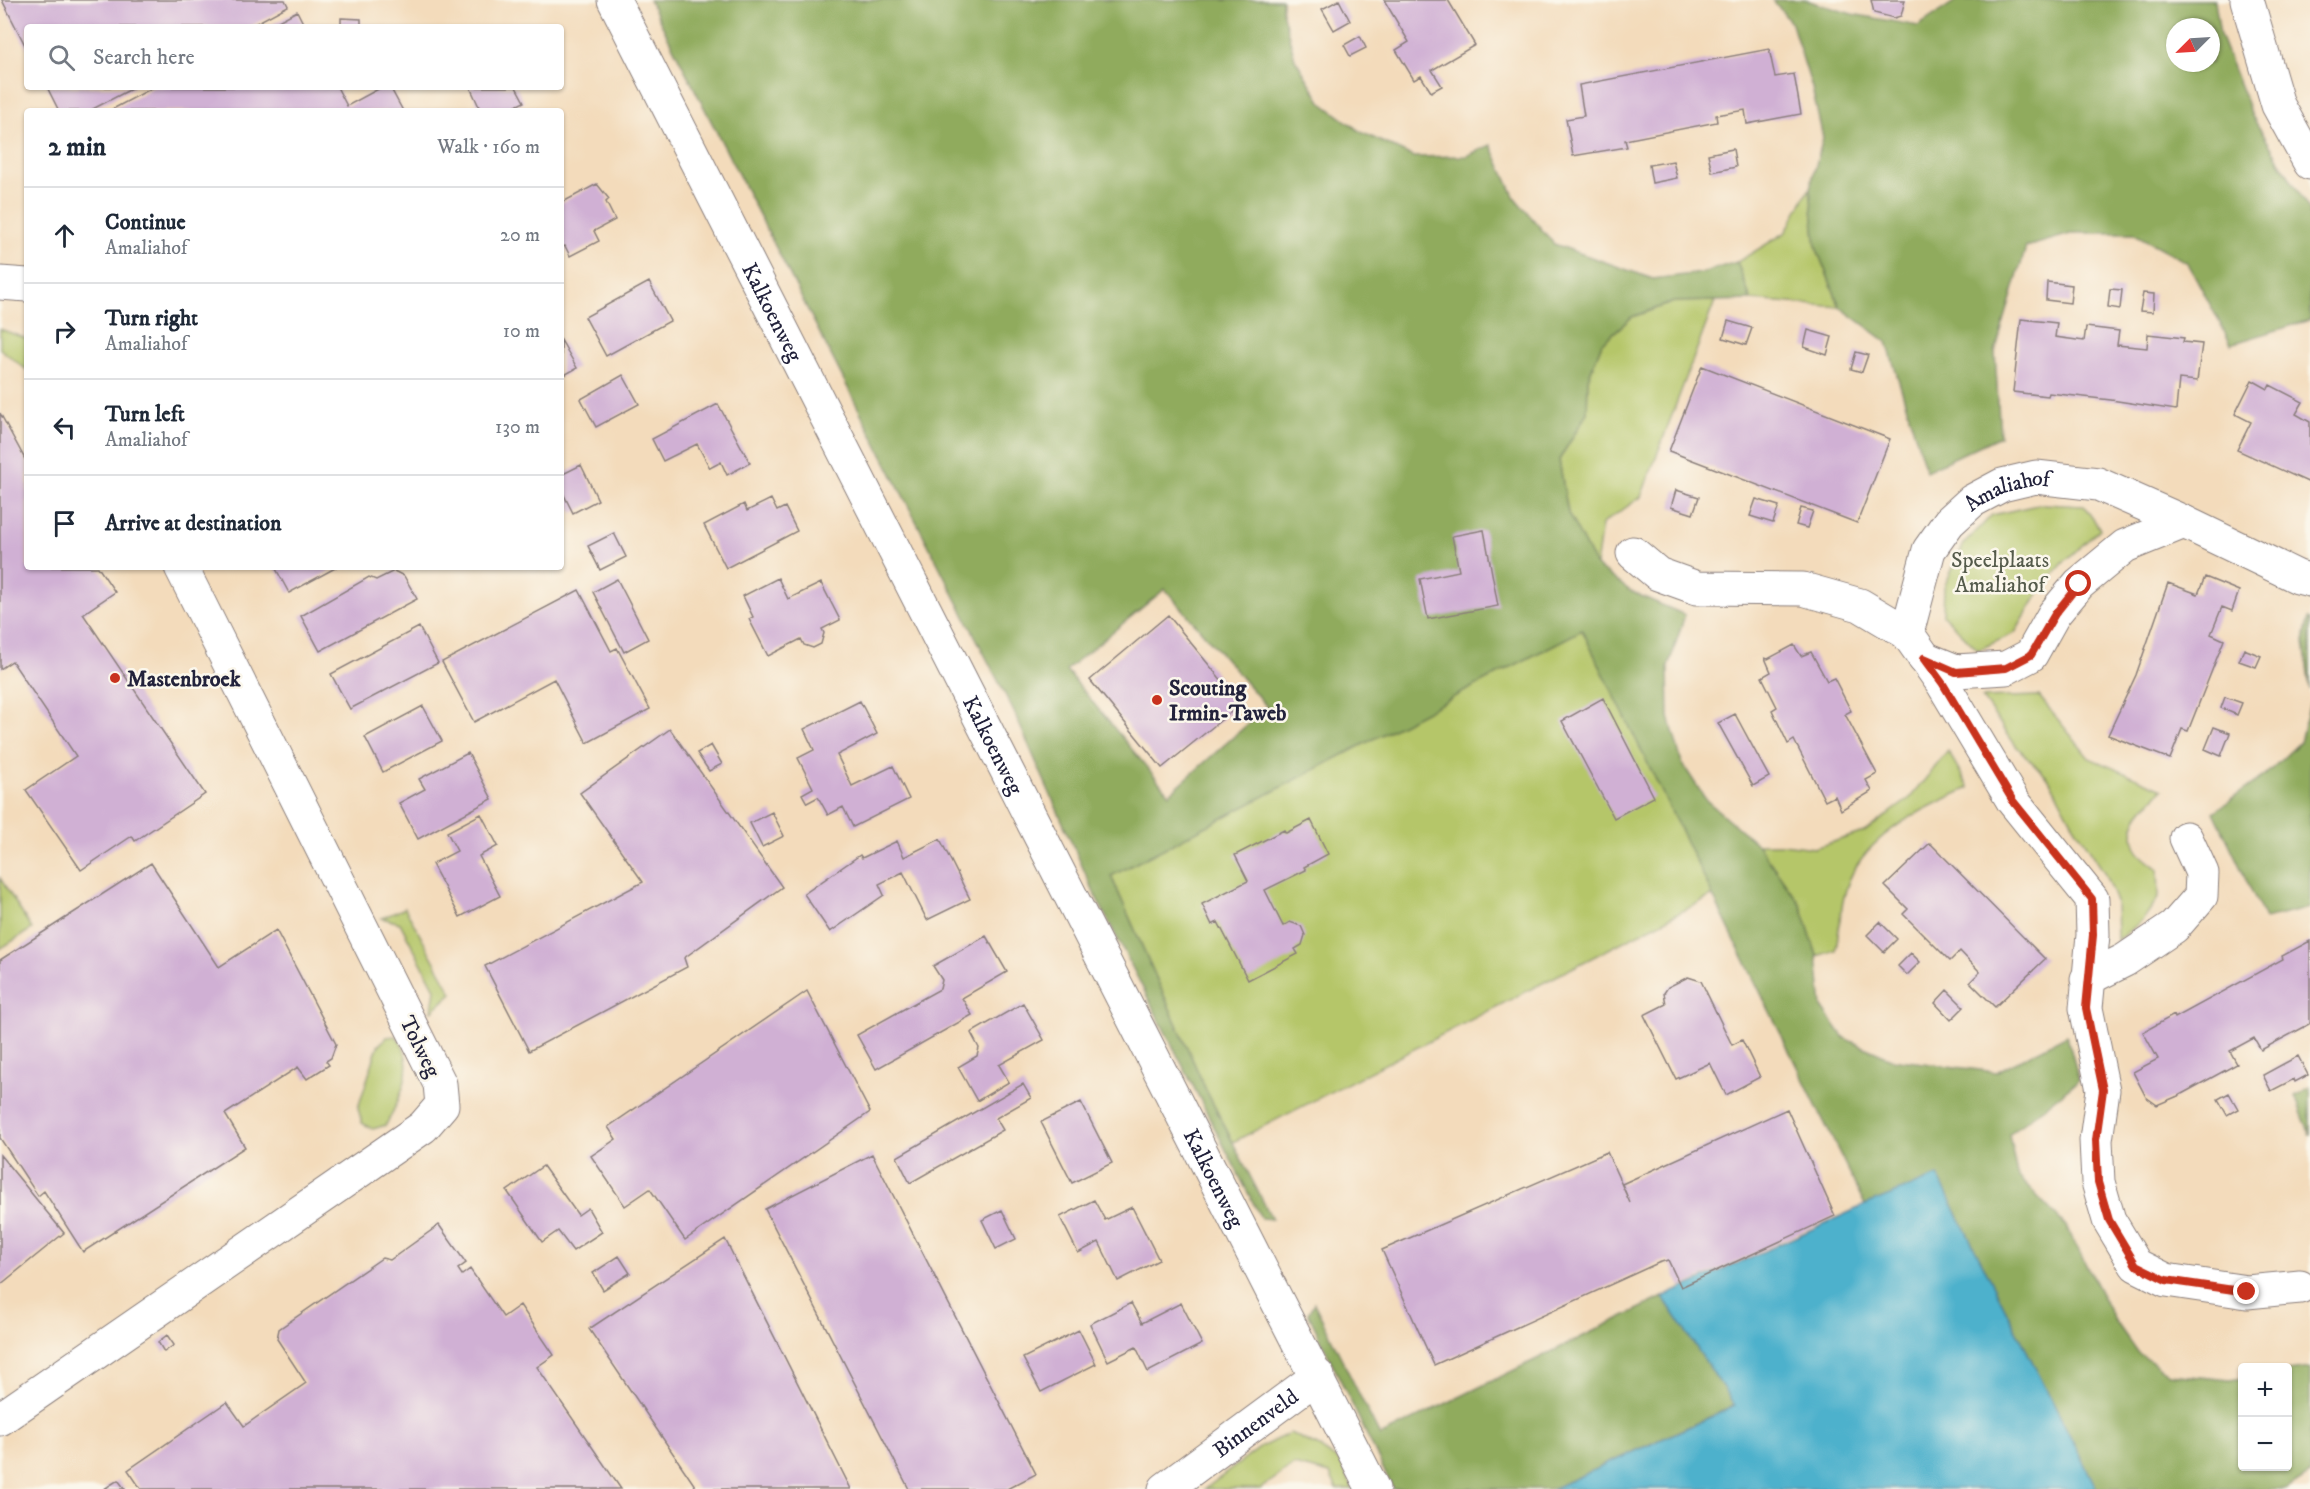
<!DOCTYPE html>
<html lang="en">
<head>
<meta charset="utf-8">
<style>
  :root { --surface:#fff; --page:#f6f6f7; --text:#1f2937; --muted:#747a83; --line:#e0e1e3 }
  body { margin:0; font-family:"IM FELL DW Pica",serif; background:var(--page); color:var(--text) }
  .controls { position:absolute; right:18px; bottom:18px; display:grid; overflow:hidden; border-radius:6px; box-shadow:0 2px 4px #0004 }
  .controls button { width:54px; height:54px; display:grid; place-items:center; padding:0; border:0; border-bottom:2px solid var(--line); background:var(--surface); color:var(--text); font:30px sans-serif }
  .compass { position:absolute; left:2166px; top:18px; width:54px; height:54px; border-radius:50%; background:var(--surface); box-shadow:0 2px 4px #0004; rotate:246deg }
  .stop { position:absolute; width:18px; height:18px; margin:-14px; border:4px solid #c8321e; border-radius:50%; background:#fff }
  .stop.end { background:#c8321e; border-color:#fff; box-shadow:0 2px 6px #0008 }
  .list { margin:0; padding:0; list-style:none }
  h2 { display:flex; justify-content:space-between; align-items:center; height:78px; margin:0; padding:0 24px; font-size:26px }
  h2 small { font-size:20px; font-weight:400; color:var(--muted) }
  .list li { display:grid; grid-template-columns:39px 1fr auto; gap:18px; align-items:center; box-sizing:border-box; height:96px; padding:0 24px; border-top:2px solid var(--line) }
  .list b { display:block; font-size:22px; white-space:nowrap }
  .list p { margin:0; font-size:20px; white-space:nowrap; color:var(--muted) }
  .list em { font-size:20px; font-style:normal; color:var(--muted) }
  .icon { flex:none; width:33px; height:33px; fill:none; stroke:currentColor; stroke-width:2; stroke-linecap:round; stroke-linejoin:round }
  .map { position:relative; flex:none; width:2310px; height:1489px; overflow:hidden }
  .search { position:absolute; background:var(--surface); box-shadow:0 2px 4px #0004; left:24px; top:24px; width:540px; height:66px; display:flex; align-items:center; gap:15px; box-sizing:border-box; padding:0 21px; border-radius:6px; color:var(--muted); font-size:22px }
  .panel { position:absolute; background:var(--surface); box-shadow:0 2px 4px #0004; left:24px; top:108px; width:540px; height:462px; border-radius:6px }
  .map>svg:first-child { display:block }
</style>
</head>
<body>
<div class="map">
<svg width="2310" height="1489" viewBox="0 0 2310 1489">
  <rect width="100%" height="100%" fill="#fbf7ec"/>
  <filter id="ink" filterUnits="userSpaceOnUse"><feTurbulence type="fractalNoise" baseFrequency=".0167" numOctaves="2"/><feDisplacementMap in="SourceGraphic" scale="12" xChannelSelector="R" yChannelSelector="G"/><feConvolveMatrix kernelMatrix="1 2 1 2 8 2 1 2 1" color-interpolation-filters="sRGB"/></filter>
  <filter id="wash" filterUnits="userSpaceOnUse"><feTurbulence type="fractalNoise" baseFrequency=".008" numOctaves="4" result="noise"/><feDisplacementMap in="SourceGraphic" scale="24" xChannelSelector="R" yChannelSelector="G"/><feGaussianBlur stdDeviation="1.35" result="paint"/><feColorMatrix in="noise" values="0 0 0 0 0 0 0 0 0 0 0 0 0 0 0 0 0 1.4 0 .05"/><feComposite in="paint" operator="in"/></filter>
  <g filter="url(#wash)">
    <rect width="100%" height="100%" fill="#f3dbbb"/>
    <path fill="#b5c669" stroke="#6c7452" stroke-width="1.5" d="M 1810,188 L 1816,247 L 1840,307 L 1751,300 L 1737,262 L 1785,233 Z
      M 1715,301 L 1641,497 L 1602,524 L 1596,566 L 1568,513 L 1559,460 L 1587,413 L 1588,379 L 1602,343 L 1632,317 L 1674,302 Z
      M 0,329 L 27,339 L 27,370 L 0,349 Z
      M 2042,504 L 2084,506 L 2100,529 L 2065,561 L 2041,589 L 2015,633 L 1978,650 L 1943,615 L 1944,587 L 1964,544 L 1992,515 Z
      M 1582,630 L 1714,895 L 1233,1142 L 1206,1090 L 1111,876 Z
      M 2039,696 L 2089,758 L 2163,789 C 2146,805 2124,823 2137,850 C 2141,857 2152,864 2158,869 L 2159,897 L 2142,921 L 2117,940 L 2116,902 L 2104,872 L 2072,822 L 2049,779 L 2016,746 L 1982,698 Z
      M 1948,751 L 1969,788 C 1929,806 1882,827 1857,865 C 1841,889 1840,923 1836,950 L 1817,956 L 1801,905 L 1757,844 L 1783,844 L 1814,848 L 1864,832 L 1909,799 Z
      M 0,878 L 32,929 L 0,949 Z
      M 405,908 L 452,993 L 432,1011 L 435,989 L 400,923 L 382,918 Z
      M 396,1036 C 419,1062 400,1099 386,1125 L 373,1129 L 362,1123 L 358,1108 L 378,1046 L 387,1037 Z
      M 1290,1433 L 1319,1447 L 1340,1462 L 1353,1489 L 1337,1489 L 1330,1474 L 1294,1465 L 1260,1489 L 1205,1489 L 1261,1447 Z"/>
    <path fill="#90ab5d" stroke="#59664c" stroke-width="1.5" fill-rule="evenodd" d="M 649,0 L 1282,0 L 1282,11 L 1295,59 L 1322,103 L 1361,132 L 1414,157 L 1466,156 L 1491,145 L 1515,198 L 1554,244 L 1653,279 L 1701,273 L 1737,262 L 1751,300 L 1674,302 L 1632,317 L 1602,343 L 1588,379 L 1587,413 L 1559,460 L 1568,513 L 1596,566 L 1632,592 L 1685,615 L 1668,667 L 1669,717 L 1682,763 L 1706,800 L 1757,844 L 1801,905 L 1817,956 L 1822,1007 L 1844,1038 L 1891,1059 L 1996,1072 L 2067,1035 L 2079,1080 L 2009,1134 L 2017,1175 L 2066,1226 L 2114,1319 L 2137,1352 L 2169,1374 L 2230,1380 L 2242,1378 L 2242,1466 L 2288,1466 L 2288,1371 L 2310,1368 L 2310,1474 L 2287,1489 L 2097,1489 L 1938,1177 L 1865,1205 L 1582,630 L 1111,876 L 1206,1090 L 1272,1219 L 1261,1218 L 1094,893 L 1014,712 ZM 1165,589 L 1267,707 L 1169,794 L 1066,670 Z
      M 1773,0 L 1806,0 L 1852,14 L 1918,26 L 1957,0 L 2215,0 L 2220,35 L 2252,116 L 2310,211 L 2310,320 L 2231,344 L 2188,263 L 2133,233 L 2074,233 L 2026,247 L 1995,352 L 2000,436 L 1926,471 L 1887,342 L 1840,307 L 1816,247 L 1810,188 L 1823,138 L 1812,88 L 1792,24 ZM 2175,27 L 2211,27 L 2211,63 L 2175,63 Z
      M 2308,619 L 2310,620 L 2310,690 L 2304,642 Z
      M 2310,703 L 2310,908 L 2265,919 L 2214,812 L 2265,775 L 2300,742 Z
      M 2310,1087 L 2310,1135 L 2295,1096 Z
      M 1663,1297 L 1736,1405 L 1552,1489 L 1393,1489 L 1308,1313 L 1314,1303 L 1380,1436 Z"/>
    <path fill="#4db1cc" stroke="#386a84" stroke-width="1.5" d="M 1938,1176 L 2097,1489 L 1552,1489 L 1735,1406 L 1663,1297 L 1865,1205 Z"/>
    <g id="blocks">
      <path fill="#d0b0d4" d="M 2,0 L 285,0 L 288,6 L 249,27 L 27,27 L 27,49 Z
        M 1339,0 L 1350,21 L 1334,30 L 1322,9 Z
        M 1384,0 L 1448,0 L 1475,45 L 1432,70 L 1442,86 L 1431,92 L 1421,76 L 1414,80 L 1396,50 L 1409,42 Z
        M 1871,0 L 1905,0 L 1901,16 L 1894,18 L 1874,13 Z
        M 297,11 L 305,27 L 267,27 Z
        M 341,18 L 361,19 L 361,27 L 341,27 Z
        M 1360,36 L 1366,48 L 1350,56 L 1344,45 Z
        M 1769,49 L 1775,77 L 1794,74 L 1801,114 L 1747,124 L 1745,110 L 1716,115 L 1717,122 L 1625,140 L 1627,147 L 1573,156 L 1566,119 L 1584,116 L 1579,85 Z
        M 47,87 L 135,87 L 89,111 L 59,111 Z
        M 154,87 L 337,87 L 347,106 L 382,87 L 390,87 L 403,111 L 109,111 Z
        M 470,87 L 516,87 L 524,102 L 506,111 L 481,111 Z
        M 1733,149 L 1736,167 L 1712,172 L 1708,154 Z
        M 1673,161 L 1677,178 L 1652,183 L 1649,165 Z
        M 597,184 L 609,199 L 606,202 L 615,220 L 594,231 L 599,241 L 570,256 L 565,246 L 561,248 L 561,203 Z
        M 649,282 L 670,321 L 606,356 L 585,317 Z
        M 2047,282 L 2072,285 L 2070,303 L 2046,300 Z
        M 2110,289 L 2122,290 L 2120,309 L 2108,307 Z
        M 2143,293 L 2154,294 L 2153,312 L 2140,311 Z
        M 2021,319 L 2057,323 L 2055,337 L 2084,341 L 2086,327 L 2119,331 L 2117,345 L 2147,348 L 2148,334 L 2184,338 L 2183,342 L 2202,344 L 2197,381 L 2179,379 L 2176,410 L 2111,400 L 2049,393 L 2048,396 L 2013,392 Z
        M 1728,321 L 1752,328 L 1746,345 L 1723,338 Z
        M 1808,330 L 1832,337 L 1827,355 L 1804,347 Z
        M 561,340 L 577,368 L 561,377 Z
        M 1856,352 L 1868,355 L 1862,372 L 1851,369 Z
        M 1702,366 L 1890,439 L 1857,523 L 1669,451 Z
        M 623,375 L 639,404 L 596,427 L 581,399 Z
        M 2252,380 L 2268,389 L 2270,385 L 2303,402 L 2296,414 L 2310,422 L 2310,483 L 2237,450 L 2251,422 L 2235,414 Z
        M 718,404 L 750,463 L 727,475 L 721,462 L 710,468 L 697,444 L 663,461 L 652,439 Z
        M 0,413 L 27,463 L 27,567 L 98,567 L 115,592 L 83,614 L 205,794 L 135,841 L 132,836 L 81,870 L 26,790 L 76,756 L 12,661 L 0,669 Z
        M 581,465 L 598,500 L 573,513 L 561,489 L 561,475 Z
        M 1676,490 L 1699,497 L 1693,514 L 1671,507 Z
        M 771,499 L 777,511 L 785,507 L 797,531 L 726,568 L 704,525 L 744,504 L 747,511 Z
        M 1756,499 L 1779,506 L 1773,523 L 1750,516 Z
        M 1801,508 L 1813,511 L 1807,528 L 1796,525 Z
        M 1484,530 L 1498,606 L 1428,619 L 1420,579 L 1459,571 L 1452,536 Z
        M 614,533 L 626,557 L 600,570 L 588,546 Z
        M 275,567 L 337,567 L 289,593 Z
        M 394,571 L 404,576 L 417,599 L 320,651 L 301,616 L 369,577 L 376,580 Z
        M 2205,577 L 2239,591 L 2232,611 L 2222,607 L 2211,634 L 2224,640 L 2188,731 L 2182,729 L 2170,759 L 2108,735 L 2136,675 L 2168,583 L 2198,594 Z
        M 778,578 L 788,599 L 821,583 L 840,620 L 822,629 L 824,633 L 821,644 L 813,648 L 804,645 L 801,639 L 768,656 L 749,619 L 753,617 L 743,596 Z
        M 617,579 L 648,639 L 624,652 L 593,592 Z
        M 579,590 L 611,651 L 617,648 L 650,709 L 587,743 L 554,679 L 474,722 L 442,662 Z
        M 1168,615 L 1241,704 L 1162,768 L 1090,680 Z
        M 419,627 L 438,663 L 350,709 L 331,674 Z
        M 1794,645 L 1801,656 L 1811,652 L 1827,681 L 1834,678 L 1851,711 L 1845,714 L 1877,774 L 1866,780 L 1872,791 L 1841,810 L 1835,796 L 1825,801 L 1794,740 L 1788,744 L 1772,710 L 1777,707 L 1762,677 L 1771,672 L 1765,658 L 1768,659 Z
        M 2244,649 L 2261,656 L 2256,667 L 2239,661 Z
        M 2225,697 L 2242,703 L 2237,715 L 2221,708 Z
        M 1603,698 L 1654,797 L 1614,818 L 1562,721 Z
        M 860,701 L 877,734 L 837,755 L 852,786 L 893,766 L 909,799 L 853,827 L 843,807 L 828,815 L 818,797 L 807,803 L 802,794 L 813,788 L 798,758 L 814,750 L 804,729 Z
        M 423,706 L 442,741 L 383,772 L 365,737 Z
        M 1735,714 L 1769,777 L 1753,786 L 1718,723 Z
        M 2214,727 L 2230,733 L 2221,756 L 2205,749 Z
        M 670,729 L 782,887 L 684,958 L 687,967 L 529,1051 L 485,966 L 643,882 L 580,793 Z
        M 711,745 L 722,764 L 709,771 L 697,753 Z
        M 468,753 L 492,799 L 418,839 L 399,803 L 425,789 L 419,779 Z
        M 772,812 L 784,836 L 762,847 L 750,823 Z
        M 481,814 L 498,846 L 479,856 L 500,896 L 460,917 L 432,864 L 457,851 L 447,832 Z
        M 1311,820 L 1328,854 L 1304,867 L 1306,870 L 1265,890 L 1283,926 L 1290,922 L 1301,926 L 1305,935 L 1302,945 L 1295,949 L 1298,954 L 1248,980 L 1218,922 L 1212,925 L 1202,904 L 1248,881 L 1235,855 L 1284,830 L 1286,833 Z
        M 940,839 L 970,899 L 927,920 L 903,872 L 879,884 L 884,895 L 830,932 L 804,894 L 860,855 L 862,858 L 897,841 L 904,857 Z
        M 1930,843 L 2045,959 L 1995,1007 L 1970,982 L 1980,972 L 1960,951 L 1950,961 L 1903,914 L 1908,909 L 1885,886 Z
        M 151,863 L 219,967 L 276,930 L 336,1044 L 331,1058 L 326,1061 L 329,1065 L 307,1079 L 298,1067 L 225,1114 L 245,1147 L 83,1252 L 44,1191 L 38,1196 L 0,1138 L 0,960 Z
        M 1880,922 L 1897,939 L 1884,952 L 1867,935 Z
        M 986,936 L 1007,972 L 962,998 L 972,1015 L 876,1069 L 857,1035 L 940,989 L 942,980 L 933,966 Z
        M 2310,941 L 2310,1024 L 2261,1050 L 2254,1038 L 2230,1051 L 2237,1064 L 2178,1096 L 2157,1105 L 2146,1097 L 2133,1072 L 2158,1059 L 2143,1032 L 2174,1015 L 2175,1018 L 2283,959 L 2282,956 Z
        M 1911,953 L 1920,962 L 1907,975 L 1898,966 Z
        M 1688,977 L 1701,981 L 1732,1045 L 1742,1040 L 1760,1077 L 1726,1095 L 1710,1063 L 1676,1079 L 1644,1015 L 1666,1004 L 1664,993 L 1668,987 Z
        M 1947,990 L 1964,1007 L 1951,1020 L 1935,1003 Z
        M 807,991 L 870,1112 L 685,1240 L 650,1189 L 625,1206 L 591,1156 L 616,1139 L 608,1127 Z
        M 1023,1003 L 1044,1040 L 999,1065 L 1009,1082 L 977,1101 L 958,1067 L 977,1056 L 979,1048 L 971,1033 Z
        M 2298,1056 L 2308,1075 L 2295,1082 L 2294,1079 L 2271,1091 L 2263,1075 Z
        M 1023,1084 L 1031,1098 L 996,1118 L 1003,1130 L 910,1183 L 897,1157 Z
        M 2229,1093 L 2238,1109 L 2227,1115 L 2218,1099 Z
        M 1081,1102 L 1112,1163 L 1072,1183 L 1041,1122 Z
        M 1787,1109 L 1835,1216 L 1681,1287 L 1668,1260 L 1658,1263 L 1434,1365 L 1382,1250 L 1607,1152 L 1630,1203 L 1622,1184 Z
        M 872,1154 L 1036,1474 L 1007,1489 L 909,1489 L 765,1209 Z
        M 0,1155 L 64,1233 L 0,1285 Z
        M 543,1166 L 578,1215 L 588,1208 L 602,1232 L 573,1251 L 558,1231 L 542,1242 L 507,1191 Z
        M 1094,1200 L 1105,1220 L 1132,1207 L 1159,1260 L 1118,1281 L 1099,1242 L 1078,1253 L 1060,1217 Z
        M 1002,1210 L 1016,1239 L 996,1249 L 982,1220 Z
        M 439,1225 L 466,1263 L 458,1269 L 462,1275 L 470,1269 L 503,1317 L 520,1305 L 554,1355 L 537,1367 L 621,1489 L 141,1489 L 128,1470 L 227,1402 L 244,1426 L 306,1383 L 277,1339 L 279,1329 L 382,1258 L 390,1260 Z
        M 725,1239 L 851,1489 L 697,1489 L 589,1329 Z
        M 619,1256 L 630,1273 L 603,1290 L 593,1273 Z
        M 1131,1303 L 1142,1323 L 1181,1303 L 1202,1344 L 1148,1372 L 1136,1347 L 1108,1361 L 1090,1324 Z
        M 1079,1330 L 1096,1364 L 1041,1392 L 1023,1358 Z
        M 167,1335 L 174,1345 L 164,1352 L 158,1342 Z
        M 118,1480 L 125,1489 L 104,1489 Z"/>
    </g>
  </g>
  <g filter="url(#ink)">
    <use href="#blocks" fill-opacity="0" stroke="#8a7e7b" stroke-width="1.5"/>
    <g fill="none" stroke-linecap="round" stroke-linejoin="round">
      <defs>
        <g id="minor">
          <path id="s1" d="M 614,0 L 1373,1489"/>
          <path d="M 2247,0 L 2278,105 L 2310,163"/>
          <path d="M 0,283 L 27,285"/>
          <path id="s2" d="M 1633,553 L 1658,574 L 1697,588 L 1803,589 L 1860,605 L 1907,633 L 1929,550 L 1949,522 L 1972,501 L 2002,485 L 2036,477 L 2098,484 L 2184,522"/>
          <path d="M 1907,633 L 1943,684 L 2013,801 L 2092,899 L 2093,935 L 2086,1008 L 2103,1090 L 2096,1140 L 2098,1182 L 2109,1220 L 2136,1265 L 2166,1280 L 2247,1292 L 2300,1287"/>
          <path d="M 1924,658 L 1956,671 L 2006,668 L 2031,655 L 2054,614 L 2079,584 L 2125,546 L 2184,522 L 2298,577 L 2310,580"/>
          <path d="M 2087,979 L 2125,960 L 2174,927 L 2201,896 L 2202,873 L 2186,838"/>
          <path d="M 0,1419 L 423,1127 L 442,1105 L 440,1084 L 181,567"/>
          <path id="s3" d="M 1165,1489 L 1318,1376"/>
        </g>
      </defs>
      <use href="#minor" stroke="#8a7e7b" stroke-width="35"/>
      <use href="#minor" stroke="#fff" stroke-width="33"/>
    </g>
  </g>
  <g fill="none" stroke-linecap="round" stroke-linejoin="round" filter="url(#ink)">
    <path stroke="#c8321e" stroke-width="8" d="M 2079,584 L 2055,614 L 2031,655 L 2006,668 L 1956,672 L 1924,658 L 1943,684 L 2013,801 L 2092,899 L 2093,935 L 2086,1008 L 2103,1090 L 2096,1140 L 2098,1182 L 2109,1220 L 2136,1265 L 2166,1280 L 2247,1292"/>
  </g>
  <g fill="#c8321e" stroke="#fbf7ec" stroke-width="2">
    <circle cx="115" cy="678" r="6"/>
    <circle cx="1157" cy="700" r="6"/>
  </g>
  <g text-anchor="middle" stroke-width="5" stroke-linejoin="round" paint-order="stroke">
    <g font-size="22" fill="#22223b" stroke="#fbf7ec">
      <text dy="8" stroke="none"><textPath href="#s1" startOffset="350">Kalkoenweg</textPath></text>
      <text dy="8" stroke="none"><textPath href="#s2" startOffset="483">Amaliahof</textPath></text>
      <text dy="8" stroke="none"><textPath href="#s1" startOffset="836">Kalkoenweg</textPath></text>
      <text transform="translate(421 1046) rotate(64)" y="8">Tolweg</text>
      <text dy="8" stroke="none"><textPath href="#s1" startOffset="1322">Kalkoenweg</textPath></text>
      <text dy="8" stroke="none"><textPath href="#s3" startOffset="112">Binnenveld</textPath></text>
    </g>
    <g font-size="22" fill="#555b4b" stroke="#fbf7ec">
      <text x="2000" y="567">Speelplaats<tspan x="2000" dy="25">Amaliahof</tspan></text>
    </g>
    <g font-size="22" font-weight="bold" fill="#22223b" stroke="#fbf7ec" text-anchor="start">
      <text x="127" y="686">Mastenbroek</text>
      <text x="1169" y="695">Scouting<tspan x="1169" dy="25">Irmin-Taweb</tspan></text>
    </g>
  </g>
</svg>
<div class="controls">
<button>+</button>
<button>−</button>
</div>
<svg class="compass" viewBox="-18 -18 36 36"><path d="M0-13l5 13h-10z" fill="#e53935"/><path d="M0 13l5-13h-10z" fill="#747a83"/></svg>
<div class="stop" style="left:2079px;top:584px"></div>
<div class="stop end" style="left:2247px;top:1292px"></div>
<div class="search"><svg class="icon" aria-label="search" viewBox="0 0 24 24"><circle cx="10" cy="10" r="6"/><path d="M15 15l6 6"/></svg>Search here</div>
<section class="panel">
<h2>2 min<small>Walk · 160 m</small></h2>
<ul class="list">
<li><svg class="icon" aria-label="ahead" viewBox="0 0 24 24"><path d="M12 20V5M6 11l6-6 6 6"/></svg><div><b>Continue</b><p>Amaliahof</p></div><em>20 m</em></li>
<li><svg class="icon" aria-label="right" viewBox="0 0 24 24"><path d="M7 20v-9h11M14 6l5 5-5 5"/></svg><div><b>Turn right</b><p>Amaliahof</p></div><em>10 m</em></li>
<li><svg class="icon" aria-label="left" viewBox="0 0 24 24"><path d="M17 20v-9H6M10 6l-5 5 5 5"/></svg><div><b>Turn left</b><p>Amaliahof</p></div><em>130 m</em></li>
<li><svg class="icon" aria-label="arrive" viewBox="0 0 24 24"><path d="M6 21V4h12l-3 4 3 4H6"/></svg><div><b>Arrive at destination</b></div></li>
</ul>
</section>
</div>
</body>
</html>
